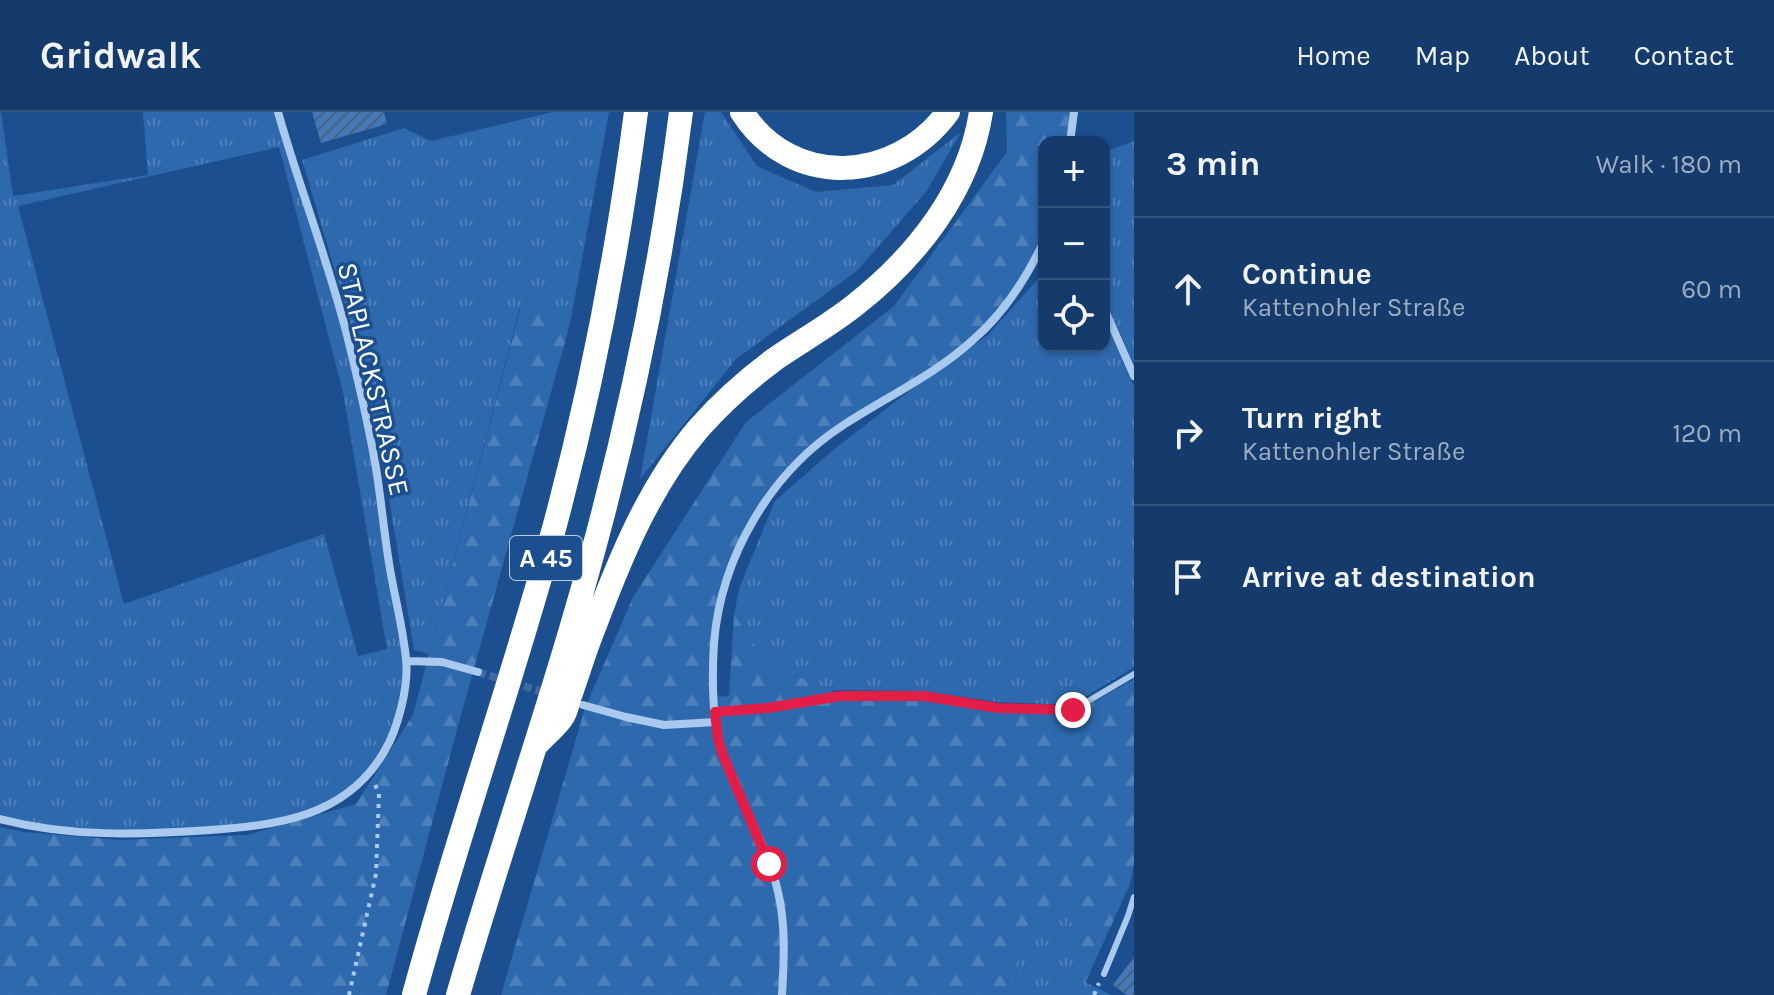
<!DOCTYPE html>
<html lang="en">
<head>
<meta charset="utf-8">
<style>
  :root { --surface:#143b6b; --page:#1d4271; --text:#f1f3f6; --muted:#9dadc1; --line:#33557e }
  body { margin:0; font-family:Karla,sans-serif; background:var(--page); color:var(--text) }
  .controls { position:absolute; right:24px; top:24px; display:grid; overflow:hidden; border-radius:16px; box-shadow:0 2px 6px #0004 }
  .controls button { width:72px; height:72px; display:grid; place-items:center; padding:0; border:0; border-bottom:2px solid var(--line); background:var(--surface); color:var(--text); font:40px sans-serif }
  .stop { position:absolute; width:24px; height:24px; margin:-18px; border:6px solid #e11d48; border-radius:50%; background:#fff }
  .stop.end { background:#e11d48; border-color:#fff; box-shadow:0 2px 8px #0008 }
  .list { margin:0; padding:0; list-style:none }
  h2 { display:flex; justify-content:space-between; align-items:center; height:104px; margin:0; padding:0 32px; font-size:34px }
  h2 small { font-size:26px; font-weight:400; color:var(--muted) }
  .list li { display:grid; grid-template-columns:52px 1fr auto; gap:24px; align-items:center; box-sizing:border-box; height:144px; padding:0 32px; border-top:2px solid var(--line) }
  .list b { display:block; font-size:30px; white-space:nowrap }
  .list p { margin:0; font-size:26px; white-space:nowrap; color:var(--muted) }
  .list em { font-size:26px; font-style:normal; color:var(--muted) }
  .icon { flex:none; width:44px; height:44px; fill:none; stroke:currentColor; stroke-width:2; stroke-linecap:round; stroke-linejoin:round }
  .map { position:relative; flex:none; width:1134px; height:883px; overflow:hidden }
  header { display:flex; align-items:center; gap:48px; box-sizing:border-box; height:112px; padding:0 40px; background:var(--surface); border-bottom:2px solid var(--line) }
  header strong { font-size:38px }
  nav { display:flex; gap:44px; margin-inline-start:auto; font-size:28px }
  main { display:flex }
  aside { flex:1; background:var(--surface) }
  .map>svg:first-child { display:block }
</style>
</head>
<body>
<header>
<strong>Gridwalk</strong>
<nav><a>Home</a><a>Map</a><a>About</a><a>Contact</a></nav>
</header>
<main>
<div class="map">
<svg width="1134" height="883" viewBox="0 0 1134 883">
  <defs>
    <pattern id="grass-tufts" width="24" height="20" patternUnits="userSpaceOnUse" patternTransform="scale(2)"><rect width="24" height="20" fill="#2e69ad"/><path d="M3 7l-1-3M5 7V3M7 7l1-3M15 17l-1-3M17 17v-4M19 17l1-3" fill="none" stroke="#4d80b9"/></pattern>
    <pattern id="forest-firs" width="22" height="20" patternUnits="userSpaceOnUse" patternTransform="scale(2)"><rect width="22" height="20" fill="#2e69ad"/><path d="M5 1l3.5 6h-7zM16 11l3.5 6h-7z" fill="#4d80b9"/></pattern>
    <pattern id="building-hatch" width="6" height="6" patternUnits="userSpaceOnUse" patternTransform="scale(2)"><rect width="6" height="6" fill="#4478b7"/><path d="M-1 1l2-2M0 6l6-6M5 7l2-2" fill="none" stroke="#486282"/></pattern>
  </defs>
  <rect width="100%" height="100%" fill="#1b4f8f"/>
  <path fill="url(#grass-tufts)" fill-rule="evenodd" d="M 0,0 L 1,0 L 13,84 L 148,63 L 143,0 L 274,0 L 287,33 L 326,152 L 375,353 L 406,549 L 405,578 L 384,640 L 348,681 L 284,709 L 111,722 L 0,707 ZM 279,35 L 343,280 L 387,537 L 358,544 L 324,422 L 124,492 L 18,94 Z
    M 553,0 L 609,0 L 570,212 L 520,195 L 429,542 L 414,538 L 383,350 L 355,226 L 302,48 L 404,16 L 431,29 Z
    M 705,0 L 721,0 L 757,54 L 816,80 L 893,73 L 961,20 L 926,80 L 857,159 L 736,247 L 640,367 Z
    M 1134,29 L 1134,252 L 1104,186 L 1104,40 Z
    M 1044,152 L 1044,234 L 1104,234 L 1104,207 L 1134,275 L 1134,555 L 1072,593 L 998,590 L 924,579 L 832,578 L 767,553 L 734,502 L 740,474 L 775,389 L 833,338 L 917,273 L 988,223 L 1037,168 Z
    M 1065,778 L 1085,870 L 1111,883 L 1012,883 L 1027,814 Z"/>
  <path fill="url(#forest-firs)" d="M 1006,0 L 1074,0 L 1069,30 L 1044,30 L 1044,129 L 1026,163 L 974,227 L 841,315 L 793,355 L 739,435 L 717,503 L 715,585 L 729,584 L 734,502 L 767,553 L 832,578 L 840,588 L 924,588 L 1074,601 L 1134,567 L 1134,751 L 1130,772 L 1085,871 L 1064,779 L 1027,814 L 1012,883 L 501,883 L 585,596 L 633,485 L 746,310 L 894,194 L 1007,40 Z
    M 521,194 L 570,212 L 459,610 L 386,883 L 0,883 L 0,715 L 24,720 L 119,728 L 247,723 L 356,692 L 413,603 Z"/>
  <path fill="url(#building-hatch)" d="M 312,0 L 384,0 L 387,12 L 321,31 Z
    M 1134,845 L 1134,883 L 1127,883 L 1113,873 Z"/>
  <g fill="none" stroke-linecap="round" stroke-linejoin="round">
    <path stroke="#3d69a0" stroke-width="8" stroke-dasharray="8 4" stroke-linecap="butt" d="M 478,560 L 550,582"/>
    <path stroke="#a9c9ee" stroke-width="4" stroke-dasharray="4 6" stroke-linecap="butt" d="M 349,883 L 376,762 L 379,681 L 375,673
      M 1094,883 L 1099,871"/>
    <path stroke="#a9c9ee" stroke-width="6" d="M 715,600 L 768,596 L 840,584 L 924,584 L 998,596 L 1073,598 L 1134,562
      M 1104,862 L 1128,804 L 1134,785"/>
    <path stroke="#a9c9ee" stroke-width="8" d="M 1070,30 L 1074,0
      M 1104,196 L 1134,264
      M 406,549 L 442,550 L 478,560
      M 583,593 L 626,605 L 664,613 L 716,610
      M 0,707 C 69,725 139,723 210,718 C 278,713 346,705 384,640 C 398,617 409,574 406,547 C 403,515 394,483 389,451 C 384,420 381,387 376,356 C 369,314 359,272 349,231 C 330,153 300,78 278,0
      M 782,883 C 784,849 786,813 778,780 C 767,731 737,687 722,640 C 712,609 712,564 714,531 C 721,445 770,361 842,314 C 886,285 935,263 974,227 C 1004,201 1027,165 1044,129"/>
    <path stroke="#fff" stroke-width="24" d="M 742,0 C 792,78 896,71 948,0
      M 538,631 C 546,622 557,614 563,604 C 567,598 568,588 571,581 C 579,558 586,535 595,513 C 621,444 650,373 699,316 C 721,291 748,267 775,247 C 801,229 830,213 855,193 C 916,145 969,79 981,0
      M 414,883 C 457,724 513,568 556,409 C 592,274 618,138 636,0
      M 458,883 C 503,728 557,576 598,421 C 635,282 663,142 681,0"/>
  </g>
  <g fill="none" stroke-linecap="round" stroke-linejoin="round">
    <path stroke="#e11d48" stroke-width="10" d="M 769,752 L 722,641 L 718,627 L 715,600 L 768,596 L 840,584 L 924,584 L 998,596 L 1073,598"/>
  </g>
  <g text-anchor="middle" stroke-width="7" stroke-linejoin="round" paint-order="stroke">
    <rect fill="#1b4f8f" stroke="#bbcadd" stroke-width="2" x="510" y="424" width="72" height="44" rx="6"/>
    <g font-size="26" font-weight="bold" fill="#fff">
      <text x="546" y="455">A 45</text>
    </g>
    <g font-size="28" fill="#fff" stroke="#1b4f8f">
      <text transform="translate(374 267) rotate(77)" y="10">STAPLACKSTRASSE</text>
    </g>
  </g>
</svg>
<div class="controls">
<button>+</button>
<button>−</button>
<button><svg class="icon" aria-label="locate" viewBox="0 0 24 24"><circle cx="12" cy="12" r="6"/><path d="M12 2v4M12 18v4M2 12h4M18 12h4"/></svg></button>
</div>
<div class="stop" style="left:769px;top:752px"></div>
<div class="stop end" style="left:1073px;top:598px"></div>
</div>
<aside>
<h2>3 min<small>Walk · 180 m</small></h2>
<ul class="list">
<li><svg class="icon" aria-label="ahead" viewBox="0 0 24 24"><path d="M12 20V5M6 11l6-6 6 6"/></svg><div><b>Continue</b><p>Kattenohler Straße</p></div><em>60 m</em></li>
<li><svg class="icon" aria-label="right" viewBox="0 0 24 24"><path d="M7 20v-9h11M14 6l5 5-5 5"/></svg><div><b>Turn right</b><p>Kattenohler Straße</p></div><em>120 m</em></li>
<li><svg class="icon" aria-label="arrive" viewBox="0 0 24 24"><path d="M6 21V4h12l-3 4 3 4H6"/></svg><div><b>Arrive at destination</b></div></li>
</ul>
</aside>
</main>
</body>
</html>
